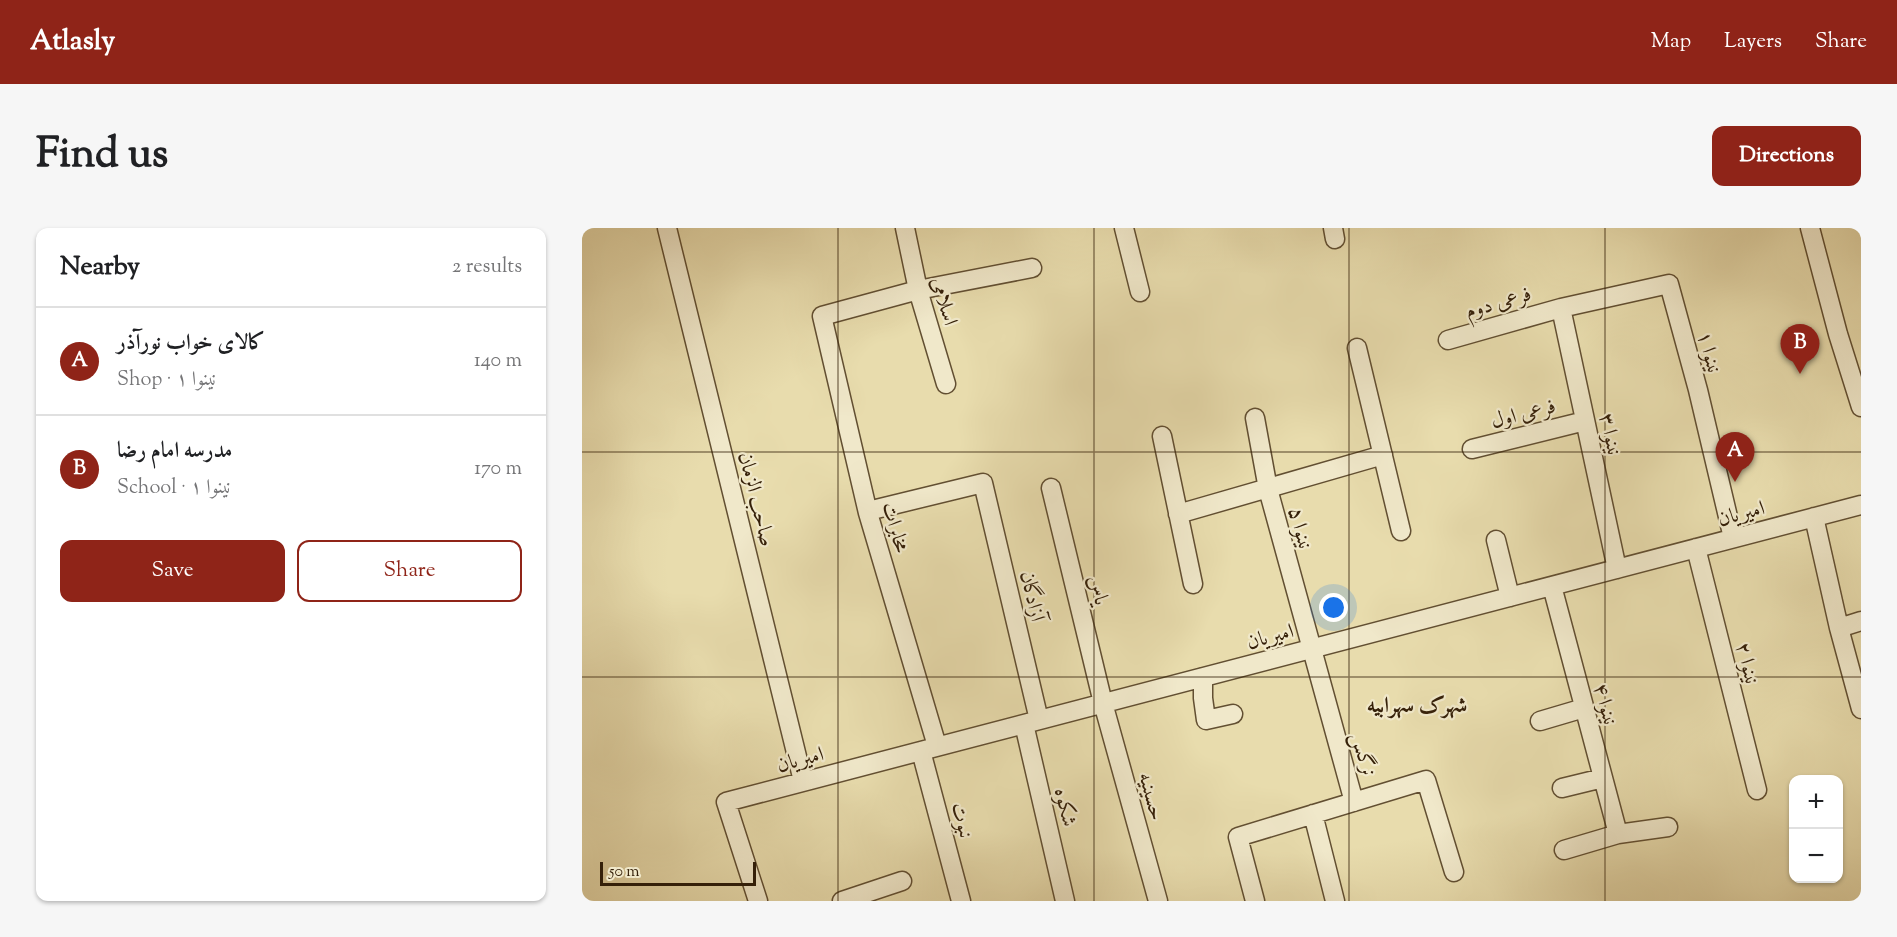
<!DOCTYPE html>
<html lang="en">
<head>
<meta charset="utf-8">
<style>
  :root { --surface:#fff; --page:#f6f6f6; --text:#202124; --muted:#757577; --line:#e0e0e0; --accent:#8f2418 }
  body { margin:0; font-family:"Sorts Mill Goudy",Amiri,serif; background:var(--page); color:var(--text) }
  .controls { position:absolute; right:18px; bottom:18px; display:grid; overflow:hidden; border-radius:12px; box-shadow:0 2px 4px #0004 }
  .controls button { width:54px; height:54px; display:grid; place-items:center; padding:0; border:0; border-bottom:2px solid var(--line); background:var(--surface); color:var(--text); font:30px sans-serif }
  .scale { position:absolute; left:18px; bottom:15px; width:156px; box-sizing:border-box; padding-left:6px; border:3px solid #352009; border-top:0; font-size:16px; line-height:21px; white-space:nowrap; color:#352009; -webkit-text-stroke:4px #f0e8ca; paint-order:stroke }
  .you { position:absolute; left:752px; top:380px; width:21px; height:21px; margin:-15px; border:4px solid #fff; border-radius:50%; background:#1a73e8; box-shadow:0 0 0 9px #1a73e833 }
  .badge { display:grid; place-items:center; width:39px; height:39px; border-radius:50%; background:var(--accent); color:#fff; font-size:20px; font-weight:700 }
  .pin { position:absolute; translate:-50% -50px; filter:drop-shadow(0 2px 3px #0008) }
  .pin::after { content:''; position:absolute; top:32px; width:21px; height:18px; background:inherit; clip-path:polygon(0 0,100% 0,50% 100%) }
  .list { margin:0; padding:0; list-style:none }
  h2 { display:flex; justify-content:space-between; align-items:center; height:78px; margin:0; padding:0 24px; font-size:26px }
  h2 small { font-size:20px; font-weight:400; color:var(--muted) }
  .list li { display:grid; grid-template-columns:39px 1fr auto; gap:18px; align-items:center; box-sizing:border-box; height:108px; padding:0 24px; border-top:2px solid var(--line) }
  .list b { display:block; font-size:22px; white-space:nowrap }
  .list p { margin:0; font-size:20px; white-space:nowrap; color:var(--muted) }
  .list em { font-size:20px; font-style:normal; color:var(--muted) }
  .actions { display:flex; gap:12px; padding:18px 24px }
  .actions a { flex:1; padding:14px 0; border:2px solid var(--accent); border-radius:12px; text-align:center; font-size:21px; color:var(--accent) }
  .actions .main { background:var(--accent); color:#fff }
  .map { position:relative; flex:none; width:1279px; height:673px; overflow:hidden; border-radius:12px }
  header { display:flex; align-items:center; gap:36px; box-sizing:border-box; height:84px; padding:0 30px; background:var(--accent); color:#fff }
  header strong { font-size:28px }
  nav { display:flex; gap:33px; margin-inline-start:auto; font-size:21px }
  .intro { display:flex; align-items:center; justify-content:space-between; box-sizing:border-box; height:144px; padding:0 36px }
  h1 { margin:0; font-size:42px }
  .button { padding:15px 27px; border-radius:12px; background:var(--accent); color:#fff; font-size:21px; font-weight:700 }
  main { display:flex; gap:36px; padding:0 36px }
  aside { flex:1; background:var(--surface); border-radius:12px; box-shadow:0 2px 4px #0004 }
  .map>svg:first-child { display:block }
</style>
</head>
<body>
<header>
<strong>Atlasly</strong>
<nav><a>Map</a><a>Layers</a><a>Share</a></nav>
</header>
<div class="intro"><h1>Find us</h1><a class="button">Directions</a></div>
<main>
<aside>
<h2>Nearby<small>2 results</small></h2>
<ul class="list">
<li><span class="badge">A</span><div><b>کالای خواب نورآذر</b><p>Shop · نینوا ۱</p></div><em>140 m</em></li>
<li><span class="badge">B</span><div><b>مدرسه امام رضا</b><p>School · نینوا ۱</p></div><em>170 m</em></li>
</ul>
<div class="actions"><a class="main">Save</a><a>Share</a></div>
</aside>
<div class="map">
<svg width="1279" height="673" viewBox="0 0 1279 673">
  <rect width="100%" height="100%" fill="#e8dcad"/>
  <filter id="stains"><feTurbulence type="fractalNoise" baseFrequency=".00333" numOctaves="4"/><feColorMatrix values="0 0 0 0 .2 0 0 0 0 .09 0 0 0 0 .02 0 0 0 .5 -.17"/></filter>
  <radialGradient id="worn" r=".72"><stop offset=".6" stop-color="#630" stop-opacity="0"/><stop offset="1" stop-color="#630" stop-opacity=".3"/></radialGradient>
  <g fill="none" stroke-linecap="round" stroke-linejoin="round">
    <defs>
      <path id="minor" d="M 85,0 L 221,553
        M 323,0 L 336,62 L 364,156
        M 542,0 L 558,64
        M 751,0 L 753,11
        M 1228,0 L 1256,106 L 1279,179
        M 979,80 L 1035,341
        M 866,112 L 979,80 L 1087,56 L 1116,162 L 1151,310
        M 775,120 L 819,303
        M 673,190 L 686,261 L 772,574
        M 580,208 L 611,356
        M 890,221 L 1003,193
        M 469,260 L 521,475 L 576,673
        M 286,283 L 401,255 L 457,492
        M 596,286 L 801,227
        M 1232,289 L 1257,400 L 1279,481
        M 914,312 L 928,369
        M 1114,320 L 1175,562
        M 970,358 L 1036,606
        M 1257,400 L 1279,393
        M 621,449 L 621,470 L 624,492 L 651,486
        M 958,493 L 1002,480
        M 442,496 L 483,673
        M 355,518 L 286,285 L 240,88 L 336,62 L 450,40
        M 339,523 L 379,673
        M 980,560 L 1021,550
        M 731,586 L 753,673
        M 982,622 L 1036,606 L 1086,599
        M 176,673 L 144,574 L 1279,277
        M 260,673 L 320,653
        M 673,673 L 656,609 L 844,552 L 872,644"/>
    </defs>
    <use href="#minor" stroke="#624f32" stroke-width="21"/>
    <use href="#minor" stroke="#f0e8ca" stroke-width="18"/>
  </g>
  <path fill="none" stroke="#352009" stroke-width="1.5" stroke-opacity="0.55" d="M 256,0 L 256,673M 512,0 L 512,673M 767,0 L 767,673M 1023,0 L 1023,673M 0,224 L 1279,224M 0,449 L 1279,449"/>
  <g text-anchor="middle" stroke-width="4.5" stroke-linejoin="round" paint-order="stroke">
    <g font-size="21" fill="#352009" stroke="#f0e8ca">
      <text transform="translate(363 73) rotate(74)" y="7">اسلامی</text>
      <text transform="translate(916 74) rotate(-16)" y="7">فرعی دوم</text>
      <text transform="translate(1128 124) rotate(75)" y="7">نینوا ۱</text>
      <text transform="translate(941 185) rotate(-14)" y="7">فرعی اول</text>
      <text transform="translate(1029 206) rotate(78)" y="7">نینوا ۳</text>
      <text transform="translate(175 271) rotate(76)" y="7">صاحب الزمان</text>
      <text transform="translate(1159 285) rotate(-15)" y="7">امیریان</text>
      <text transform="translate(314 299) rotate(74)" y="7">مخابرات</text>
      <text transform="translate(719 300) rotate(75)" y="7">نینوا ۵</text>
      <text transform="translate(517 362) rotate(76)" y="7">یاس</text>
      <text transform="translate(451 368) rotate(77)" y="7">آزادگان</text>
      <text transform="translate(688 408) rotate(-15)" y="7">امیریان</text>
      <text transform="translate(1166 435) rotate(76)" y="7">نینوا ۲</text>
      <text transform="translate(1024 476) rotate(75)" y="7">نینوا ۴</text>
      <text transform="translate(782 526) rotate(74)" y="7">نرگس</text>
      <text transform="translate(218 531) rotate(-15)" y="7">امیریان</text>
      <text transform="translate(570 568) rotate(75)" y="7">حسینیه</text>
      <text transform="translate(484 579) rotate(77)" y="7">شکوه</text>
      <text transform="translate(381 592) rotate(75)" y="7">نبوت</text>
    </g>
    <g font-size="22" font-weight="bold" fill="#352009" stroke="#f0e8ca">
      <text x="835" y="484">شهرک سهرابیه</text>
    </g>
  </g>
  <rect width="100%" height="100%" filter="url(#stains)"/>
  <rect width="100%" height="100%" fill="url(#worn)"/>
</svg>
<div class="controls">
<button>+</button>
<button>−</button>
</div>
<div class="scale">50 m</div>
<div class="you"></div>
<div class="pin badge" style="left:1153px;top:254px">A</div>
<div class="pin badge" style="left:1218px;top:146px">B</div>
</div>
</main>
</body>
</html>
